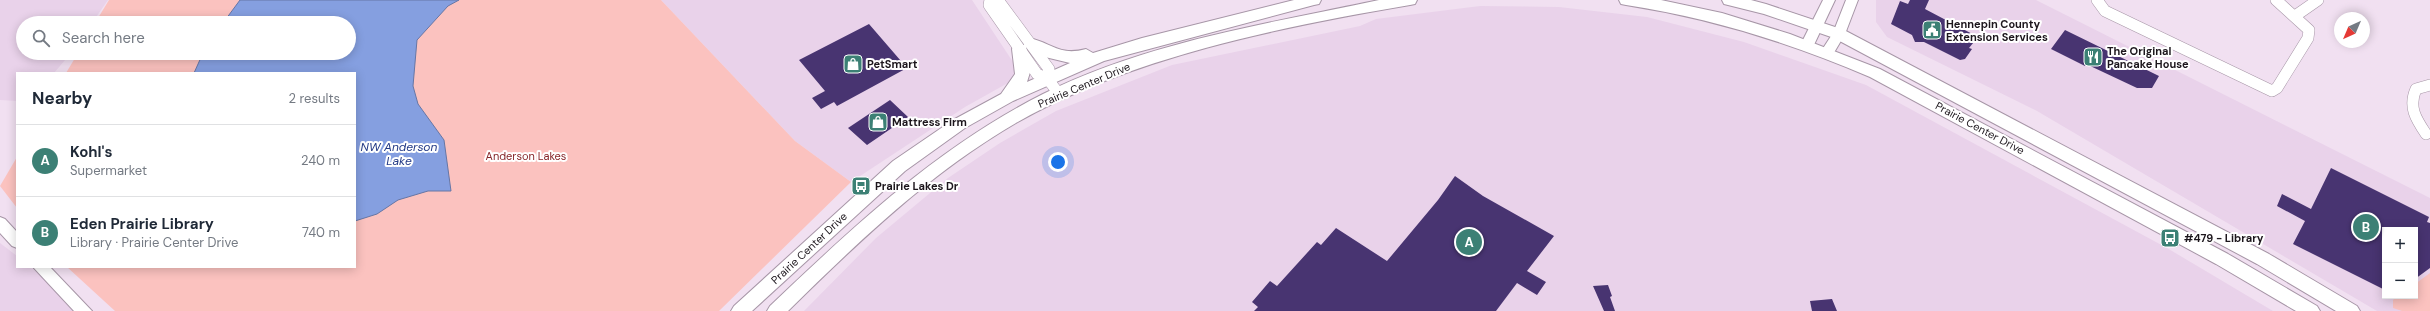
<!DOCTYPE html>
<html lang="en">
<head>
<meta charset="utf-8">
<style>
  :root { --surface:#fff; --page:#f2f2f3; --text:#1f2937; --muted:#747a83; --line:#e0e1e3; --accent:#3c8075 }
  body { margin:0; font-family:"DM Sans",sans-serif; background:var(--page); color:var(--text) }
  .controls { position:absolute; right:12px; bottom:12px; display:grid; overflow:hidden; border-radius:0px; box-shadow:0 2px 10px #0003 }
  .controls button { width:36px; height:36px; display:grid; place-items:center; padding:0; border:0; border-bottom:1px solid var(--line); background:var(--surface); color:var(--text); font:20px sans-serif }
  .compass { position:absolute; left:2334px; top:12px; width:36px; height:36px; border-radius:50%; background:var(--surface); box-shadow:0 2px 10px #0003; rotate:224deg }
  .you { position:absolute; left:1058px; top:162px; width:14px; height:14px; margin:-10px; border:3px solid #fff; border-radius:50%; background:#1a73e8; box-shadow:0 0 0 6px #1a73e833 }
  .badge { display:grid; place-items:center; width:26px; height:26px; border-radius:50%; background:var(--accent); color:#fff; font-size:13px; font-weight:700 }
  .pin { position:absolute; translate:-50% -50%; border:2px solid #fff; box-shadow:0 1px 4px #0006 }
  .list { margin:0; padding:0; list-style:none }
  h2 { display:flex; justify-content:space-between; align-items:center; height:52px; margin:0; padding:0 16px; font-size:17px }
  h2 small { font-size:13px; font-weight:400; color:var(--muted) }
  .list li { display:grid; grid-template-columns:26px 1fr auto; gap:12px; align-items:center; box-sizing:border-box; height:72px; padding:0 16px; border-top:1px solid var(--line) }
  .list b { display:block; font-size:15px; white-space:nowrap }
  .list p { margin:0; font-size:13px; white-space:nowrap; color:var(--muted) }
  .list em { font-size:13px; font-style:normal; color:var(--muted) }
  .icon { flex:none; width:22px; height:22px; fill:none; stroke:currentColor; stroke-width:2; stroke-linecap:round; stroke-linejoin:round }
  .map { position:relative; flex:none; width:2430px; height:311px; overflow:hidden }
  .search { position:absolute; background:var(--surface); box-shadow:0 2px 10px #0003; left:16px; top:16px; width:340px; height:44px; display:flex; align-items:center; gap:10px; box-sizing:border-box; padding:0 14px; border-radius:22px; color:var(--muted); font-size:15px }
  .panel { position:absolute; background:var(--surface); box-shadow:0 2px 10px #0003; left:16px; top:72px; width:340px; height:196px; border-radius:0px }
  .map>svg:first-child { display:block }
</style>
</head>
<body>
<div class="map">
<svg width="2430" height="311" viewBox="0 0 2430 311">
  <rect width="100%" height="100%" fill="#f1e0f1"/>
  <path fill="#e9d2ea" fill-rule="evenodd" d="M 0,0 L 108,0 L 92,23 L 23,23 L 23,53 L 71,53 L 54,73 L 17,73 L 17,101 L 0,100 Z
    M 661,0 L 972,0 L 1015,65 L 1015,79 L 965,107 L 851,182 L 795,141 Z
    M 1876,0 L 2036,0 L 2430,198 L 2430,311 L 2377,311 L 2037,111 L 1887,37 L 1876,22 ZM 2385,230 L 2415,230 L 2415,296 L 2385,296 Z
    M 1480,6 L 1559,7 L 1647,17 L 1744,42 L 1866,85 L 2167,248 L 2273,311 L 804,311 L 876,238 L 948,178 L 1000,143 L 1056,111 L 1172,65 L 1360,26 L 1376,19 Z
    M 0,243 L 17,256 L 17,267 L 30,267 L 56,288 L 79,311 L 0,311 Z"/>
  <path fill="#fbc2bf" d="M 109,0 L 661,0 L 795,141 L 851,182 L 719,311 L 115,311 L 67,267 L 355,267 L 355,73 L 66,73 L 78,53 L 349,53 L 349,23 L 95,23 Z
    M 17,157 L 17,208 L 0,186 Z
    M 2430,273 L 2430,311 L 2402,311 L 2393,308 L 2393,300 L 2398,296 L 2415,296 L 2415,284 Z"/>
  <path fill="#859fe0" stroke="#6676a5" d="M 240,0 L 459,0 L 448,6 L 417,40 L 413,86 L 418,104 L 444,140 L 451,191 L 428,191 L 398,200 L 377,214 L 355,221 L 355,73 L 194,73 L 203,53 L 349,53 L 349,23 L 223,23 Z"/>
  <path fill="#483471" d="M 1910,0 L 1929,0 L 1925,9 L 1978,37 L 1969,48 L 1972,49 L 1965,59 L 1960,60 L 1924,42 L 1915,42 L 1912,35 L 1891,24 L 1900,1 L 1908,4 Z
    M 869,24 L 907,68 L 837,106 L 834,102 L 821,109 L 812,98 L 825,91 L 799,60 Z
    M 2065,30 L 2159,76 L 2152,88 L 2137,88 L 2086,64 L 2085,66 L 2051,49 Z
    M 890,100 L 908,117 L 867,145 L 848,128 Z
    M 2331,168 L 2429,217 L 2427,222 L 2430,223 L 2430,268 L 2415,279 L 2415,230 L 2385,230 L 2385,290 L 2293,244 L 2305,221 L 2277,206 L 2282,194 L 2311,209 Z
    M 1455,176 L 1483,196 L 1554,236 L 1527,271 L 1546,282 L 1537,295 L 1517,283 L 1496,311 L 1254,311 L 1258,307 L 1252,302 L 1270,281 L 1277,286 L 1317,242 L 1321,245 L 1336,228 L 1387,261 L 1438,200 Z
    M 1608,285 L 1612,296 L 1610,297 L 1615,311 L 1604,311 L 1593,286 Z
    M 1832,299 L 1837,311 L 1812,311 L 1810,301 Z"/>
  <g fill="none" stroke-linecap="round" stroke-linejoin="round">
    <defs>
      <path id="minor" d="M 990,0 L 989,5 L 1037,74 L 1047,78 L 1059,94
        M 998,0 L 1049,69 L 1047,78
        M 2097,0 L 2105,11 L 2272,91 L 2277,88 L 2308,38 L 2309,30 L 2276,0
        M 2295,16 L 2318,0
        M 2426,134 C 2416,119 2408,107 2416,89 L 2430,85"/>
      <path id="tertiary" d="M 1823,0 L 1835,0 L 1812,49 L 1802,49 L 1800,46 Z
        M 1846,0 L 1858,0 L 1845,34 L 1832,56 L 1822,56 L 1820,53 L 1833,33 Z
        M 0,217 L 5,219 L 17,232 L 17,248 L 12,246 L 0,233 Z
        M 33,267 L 50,267 L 92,311 L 74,311 Z"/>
      <path id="secondary" d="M 1294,0 L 1321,0 L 1319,4 L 1314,5 L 1104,61 L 1013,101 L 965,128 L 905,171 L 752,311 L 731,311 L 734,306 L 893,161 L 953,120 L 1001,94 L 1015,74 L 1012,49 L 1014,45 L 1024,45 L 1025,39 L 1030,38 C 1053,44 1060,56 1086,49 L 1093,53 L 1142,38 ZM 1026,47 L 1045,57 L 1070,63 L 1027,82 L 1031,69 Z
        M 1379,0 L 1417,0 L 1415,4 L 1410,5 C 1280,27 1131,57 1016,123 C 930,173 858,242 788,311 L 767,311 L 770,306 C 854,226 938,147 1043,94 C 1147,42 1266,24 1379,0 Z
        M 1619,0 L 1661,0 L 1722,13 L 1790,34 L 1880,69 L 2228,254 L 2317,306 L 2320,311 L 2296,311 L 2216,264 L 1870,77 C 1791,43 1711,18 1626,5 L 1621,4 Z
        M 1722,0 L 1751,0 L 1766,4 L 1844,30 L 2269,254 L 2357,306 L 2360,311 L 2336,311 L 2257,264 L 1834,38 L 1764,14 L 1724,4 Z"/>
    </defs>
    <use href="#minor" stroke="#a796a7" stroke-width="12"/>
    <use href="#tertiary" stroke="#a796a7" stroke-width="2"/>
    <use href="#secondary" stroke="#a796a7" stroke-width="2"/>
    <use href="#minor" stroke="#fff" stroke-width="11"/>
    <use href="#tertiary" fill="#fff" fill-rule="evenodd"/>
    <use href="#secondary" fill="#fff" fill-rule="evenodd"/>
  </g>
  <defs>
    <symbol id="civic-square" viewBox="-11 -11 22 22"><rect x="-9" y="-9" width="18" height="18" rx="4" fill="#3c8075" stroke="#fff"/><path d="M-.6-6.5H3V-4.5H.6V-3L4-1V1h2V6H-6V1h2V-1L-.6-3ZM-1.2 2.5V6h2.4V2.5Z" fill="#fff"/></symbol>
    <symbol id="restaurant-square" viewBox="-11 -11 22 22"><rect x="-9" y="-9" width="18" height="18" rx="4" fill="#3c8075" stroke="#fff"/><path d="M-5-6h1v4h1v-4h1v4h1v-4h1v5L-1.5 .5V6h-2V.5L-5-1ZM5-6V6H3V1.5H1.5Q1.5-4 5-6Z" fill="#fff"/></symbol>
    <symbol id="shop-square" viewBox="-11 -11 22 22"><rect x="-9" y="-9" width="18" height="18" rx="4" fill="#3c8075" stroke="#fff"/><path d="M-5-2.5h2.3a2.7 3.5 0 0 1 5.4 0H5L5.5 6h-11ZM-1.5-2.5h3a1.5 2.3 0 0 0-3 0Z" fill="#fff"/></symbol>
    <symbol id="bus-square" viewBox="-11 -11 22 22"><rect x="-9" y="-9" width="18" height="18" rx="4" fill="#3c8075" stroke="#fff"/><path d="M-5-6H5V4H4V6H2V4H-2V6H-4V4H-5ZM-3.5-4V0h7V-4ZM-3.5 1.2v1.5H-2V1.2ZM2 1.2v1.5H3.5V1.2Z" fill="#fff"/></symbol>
  </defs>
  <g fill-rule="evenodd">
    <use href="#civic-square" x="1921" y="19" width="22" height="22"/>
    <use href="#restaurant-square" x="2082" y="46" width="22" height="22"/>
    <use href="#shop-square" x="842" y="53" width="22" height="22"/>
    <use href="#shop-square" x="867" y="111" width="22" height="22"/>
    <use href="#bus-square" x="850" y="175" width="22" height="22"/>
    <use href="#bus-square" x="2159" y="227" width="22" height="22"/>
  </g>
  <g text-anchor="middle" stroke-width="4" stroke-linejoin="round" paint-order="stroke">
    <g font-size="11" font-weight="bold" fill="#1c161c" stroke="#fff" text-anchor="start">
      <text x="1946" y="28">Hennepin County<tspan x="1946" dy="13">Extension Services</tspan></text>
      <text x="2107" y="55">The Original<tspan x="2107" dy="13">Pancake House</tspan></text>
      <text x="867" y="68">PetSmart</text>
      <text x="892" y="126">Mattress Firm</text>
      <text x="875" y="190">Prairie Lakes Dr</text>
      <text x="2184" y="242">#479 - Library</text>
    </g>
    <g font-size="11" fill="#1c161c" stroke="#fff">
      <text transform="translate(1084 85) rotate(-23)" y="4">Prairie Center Drive</text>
      <text transform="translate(1980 128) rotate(28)" y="4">Prairie Center Drive</text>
      <text transform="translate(809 248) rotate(-43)" y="4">Prairie Center Drive</text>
    </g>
    <g font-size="11" fill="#86262a" stroke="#fff">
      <text x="526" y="160">Anderson Lakes</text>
    </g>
    <g font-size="12" font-style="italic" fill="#233a86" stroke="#fff">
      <text x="399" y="151">NW Anderson<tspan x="399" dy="14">Lake</tspan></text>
    </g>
  </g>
</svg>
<div class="controls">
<button>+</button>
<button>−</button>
</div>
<svg class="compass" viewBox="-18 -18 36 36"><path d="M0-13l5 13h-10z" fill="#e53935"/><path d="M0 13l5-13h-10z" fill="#747a83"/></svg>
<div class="you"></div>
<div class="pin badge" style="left:1469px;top:242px">A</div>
<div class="pin badge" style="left:2366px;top:227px">B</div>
<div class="search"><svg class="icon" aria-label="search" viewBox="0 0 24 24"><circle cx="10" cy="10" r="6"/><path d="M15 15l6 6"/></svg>Search here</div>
<section class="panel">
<h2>Nearby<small>2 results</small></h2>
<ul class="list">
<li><span class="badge">A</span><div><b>Kohl's</b><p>Supermarket</p></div><em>240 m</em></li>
<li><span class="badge">B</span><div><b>Eden Prairie Library</b><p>Library · Prairie Center Drive</p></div><em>740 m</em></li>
</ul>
</section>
</div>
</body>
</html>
